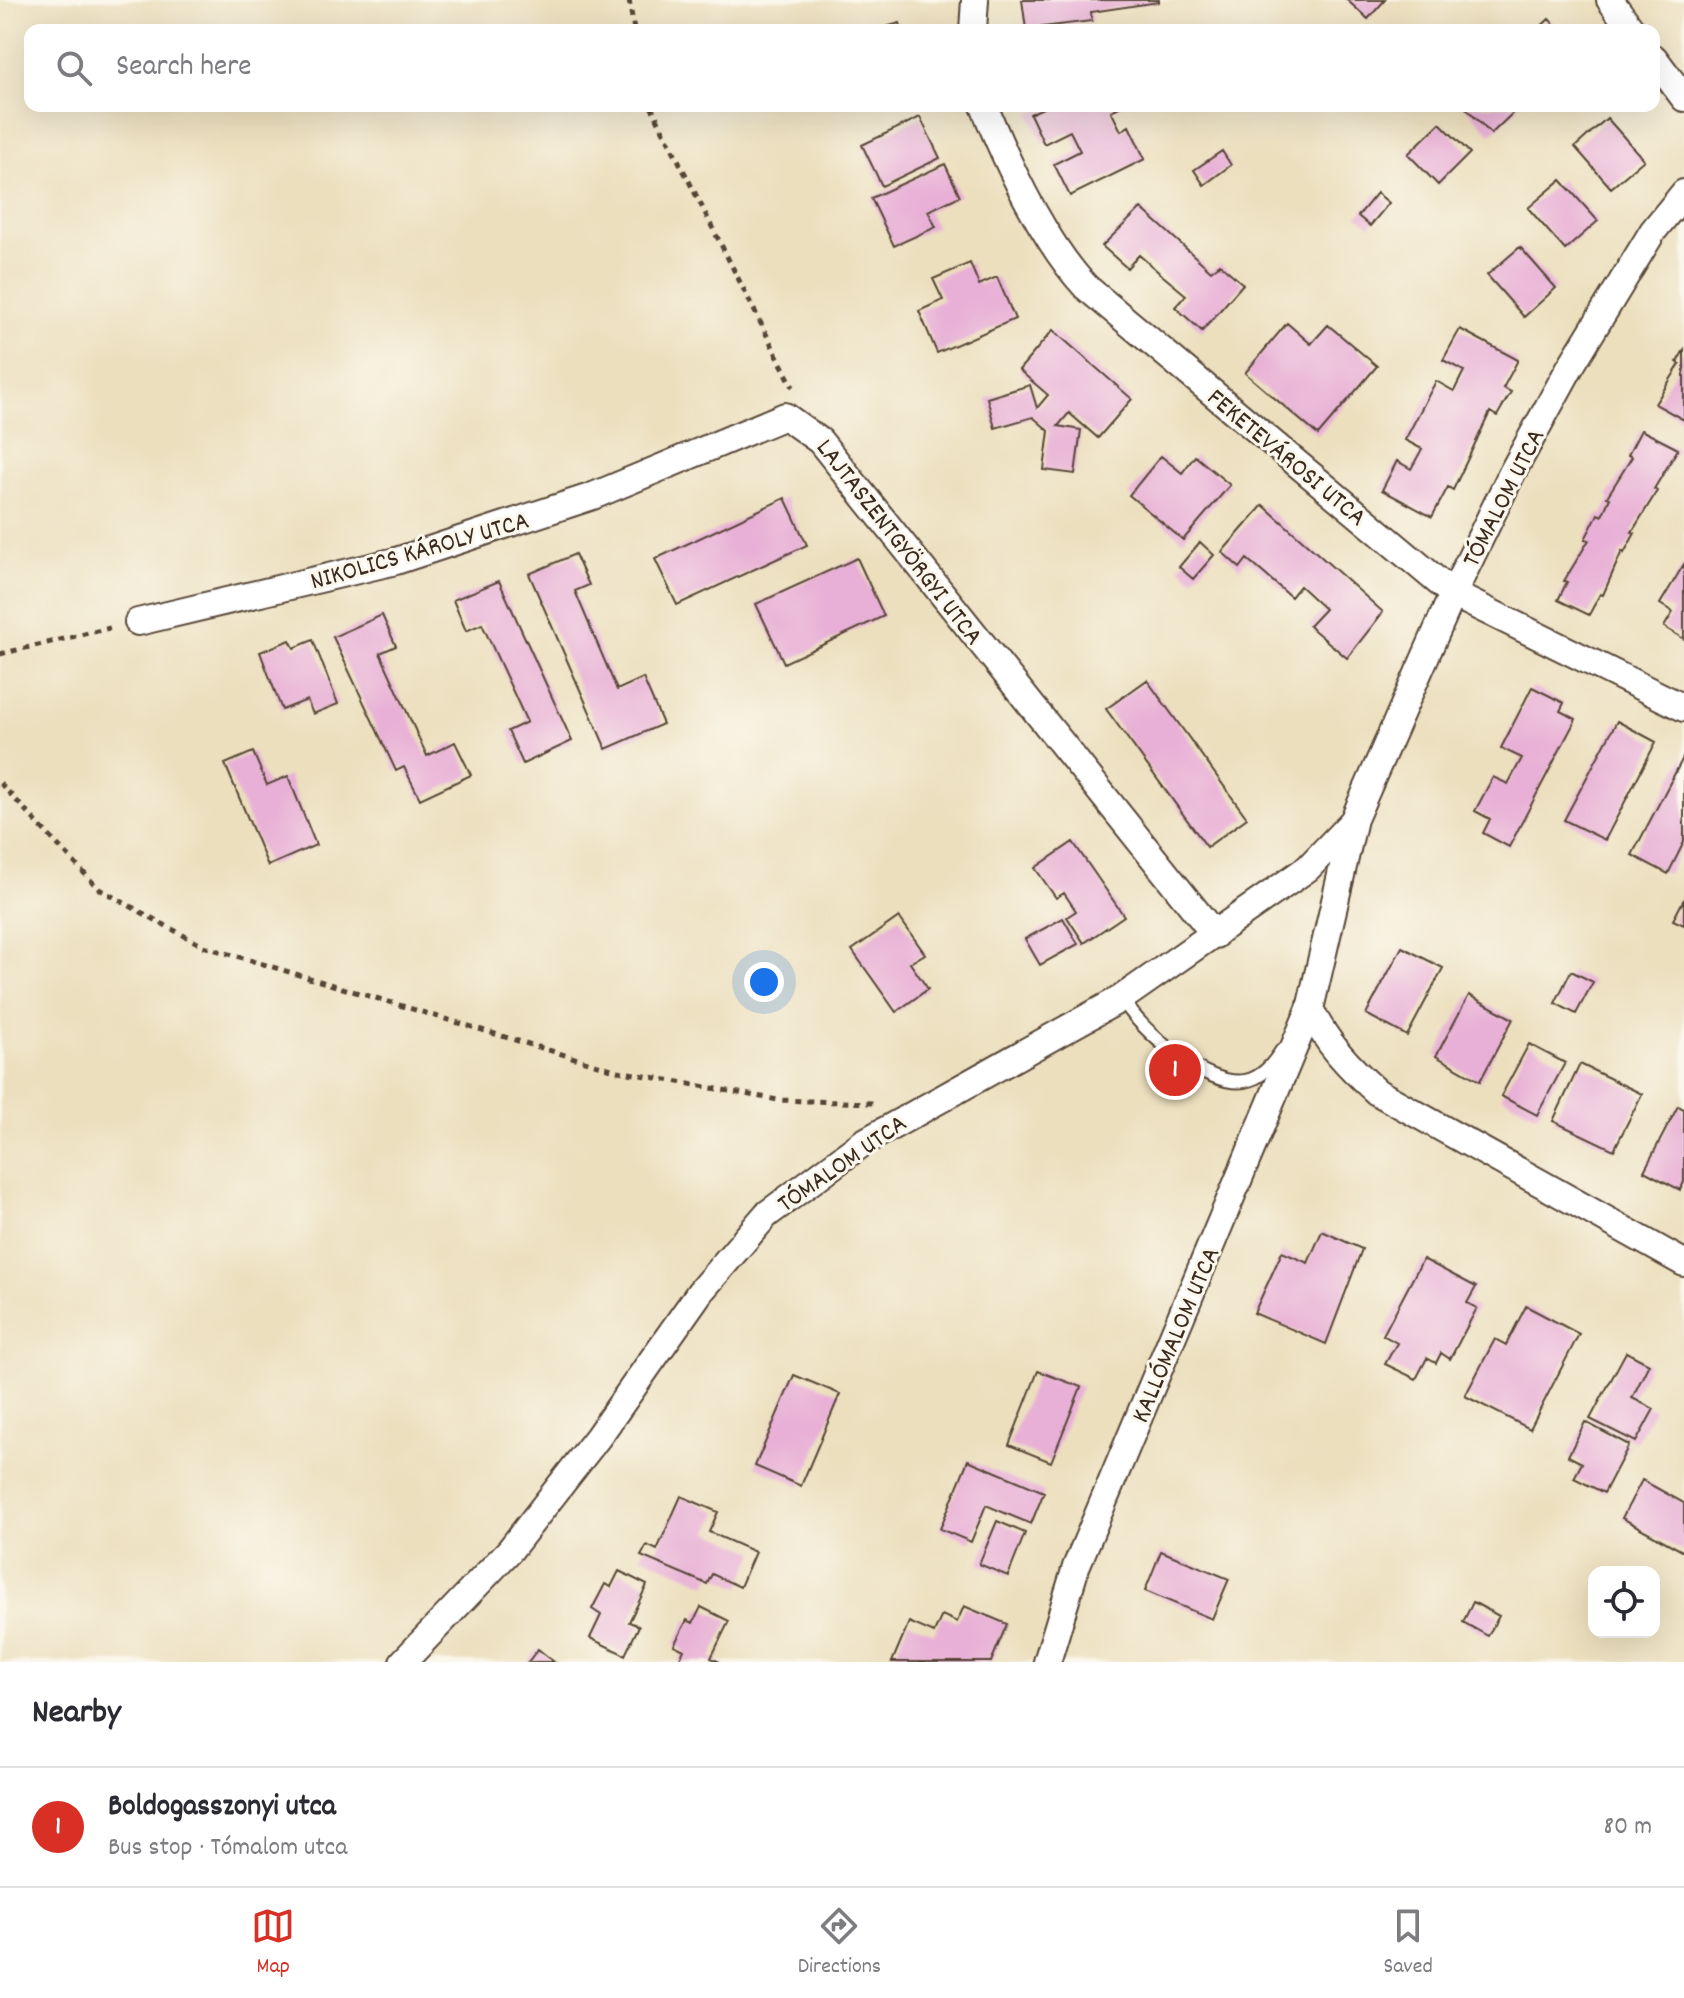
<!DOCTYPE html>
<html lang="en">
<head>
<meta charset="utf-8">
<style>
  :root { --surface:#fff; --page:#f2f2f3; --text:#2b2b33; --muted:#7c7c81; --line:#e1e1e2; --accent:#d93025 }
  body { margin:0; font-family:Dekko,sans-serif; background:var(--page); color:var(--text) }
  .controls { position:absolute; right:24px; bottom:24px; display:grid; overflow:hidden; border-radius:16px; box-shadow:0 8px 32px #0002 }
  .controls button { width:72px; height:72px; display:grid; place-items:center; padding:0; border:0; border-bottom:2px solid var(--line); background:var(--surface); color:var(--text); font:40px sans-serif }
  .you { position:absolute; left:764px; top:982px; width:28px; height:28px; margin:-20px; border:6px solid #fff; border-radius:50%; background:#1a73e8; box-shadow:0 0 0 12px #1a73e833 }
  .badge { display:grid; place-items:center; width:52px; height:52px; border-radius:50%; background:var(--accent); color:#fff; font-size:26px; font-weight:700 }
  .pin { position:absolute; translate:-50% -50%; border:4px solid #fff; box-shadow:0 2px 8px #0006 }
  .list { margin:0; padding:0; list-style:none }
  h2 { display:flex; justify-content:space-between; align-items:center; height:104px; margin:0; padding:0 32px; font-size:34px }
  h2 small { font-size:26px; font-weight:400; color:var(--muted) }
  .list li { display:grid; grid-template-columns:52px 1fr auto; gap:24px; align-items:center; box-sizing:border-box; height:120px; padding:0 32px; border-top:2px solid var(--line) }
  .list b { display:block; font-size:30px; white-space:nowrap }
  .list p { margin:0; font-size:26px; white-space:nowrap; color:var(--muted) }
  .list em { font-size:26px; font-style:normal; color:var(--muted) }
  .icon { flex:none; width:44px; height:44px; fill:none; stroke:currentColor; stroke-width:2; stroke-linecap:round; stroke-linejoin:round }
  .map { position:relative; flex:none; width:1684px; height:1662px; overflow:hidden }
  .search { position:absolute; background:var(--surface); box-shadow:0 8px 32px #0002; left:24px; right:24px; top:24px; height:88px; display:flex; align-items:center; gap:20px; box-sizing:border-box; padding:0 28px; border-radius:16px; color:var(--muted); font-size:30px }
  .sheet { height:224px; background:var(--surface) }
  nav { display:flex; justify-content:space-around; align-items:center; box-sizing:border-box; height:112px; border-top:2px solid var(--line); background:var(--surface); font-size:22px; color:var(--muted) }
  nav a { display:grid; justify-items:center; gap:4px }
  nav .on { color:var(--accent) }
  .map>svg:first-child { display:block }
</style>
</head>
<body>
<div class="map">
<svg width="1684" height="1662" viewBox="0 0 1684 1662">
  <rect width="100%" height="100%" fill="#fbf7ec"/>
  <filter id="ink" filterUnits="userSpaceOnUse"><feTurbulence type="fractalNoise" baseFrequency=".0125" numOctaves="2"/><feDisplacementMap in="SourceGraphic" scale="16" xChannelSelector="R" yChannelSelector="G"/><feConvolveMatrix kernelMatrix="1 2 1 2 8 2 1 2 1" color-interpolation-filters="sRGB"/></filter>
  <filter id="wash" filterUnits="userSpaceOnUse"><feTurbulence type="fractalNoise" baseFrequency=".006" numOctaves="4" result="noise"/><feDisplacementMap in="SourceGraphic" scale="32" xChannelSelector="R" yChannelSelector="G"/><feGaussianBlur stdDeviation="1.8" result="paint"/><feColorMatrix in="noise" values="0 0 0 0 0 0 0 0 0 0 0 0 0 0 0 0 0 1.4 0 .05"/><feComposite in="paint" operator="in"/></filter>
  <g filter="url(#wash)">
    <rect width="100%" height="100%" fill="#ecdfbe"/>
    <g id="blocks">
      <path fill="#e8b0d6" d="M 1022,0 L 1159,0 L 1159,2 L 1091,12 L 1092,21 L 1026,29 Z
        M 1347,0 L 1385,0 L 1368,19 Z
        M 1549,19 L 1559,30 L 1537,30 Z
        M 900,23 L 902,30 L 879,30 L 878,29 Z
        M 799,24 L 800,30 L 779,30 L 779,29 Z
        M 1047,106 L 1121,106 L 1111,111 L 1121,131 L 1129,126 L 1145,159 L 1070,196 L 1054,164 L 1080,151 L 1070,131 L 1044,144 L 1030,114 Z
        M 1464,106 L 1520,106 L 1491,134 Z
        M 920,117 L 940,158 L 882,186 L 862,145 Z
        M 1607,118 L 1644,160 L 1611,188 L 1575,147 Z
        M 1440,123 L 1470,153 L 1438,185 L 1408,154 Z
        M 1222,151 L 1231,165 L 1204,185 L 1194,170 Z
        M 945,164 L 960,196 L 928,211 L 936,227 L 894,246 L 871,198 Z
        M 1561,180 L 1598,221 L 1565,250 L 1528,208 Z
        M 1377,193 L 1389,203 L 1370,226 L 1358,216 Z
        M 1141,208 L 1211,271 L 1220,264 L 1243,284 L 1202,331 L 1175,307 L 1186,295 L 1163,276 L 1139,255 L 1127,268 L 1102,246 Z
        M 1520,247 L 1556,288 L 1524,317 L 1487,275 Z
        M 970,263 L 979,285 L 997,277 L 1015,319 L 937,353 L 919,311 L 943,300 L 933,279 Z
        M 1287,323 L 1311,344 L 1328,325 L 1377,366 L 1318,435 L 1245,373 Z
        M 1460,329 L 1518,360 L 1503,388 L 1511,392 L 1497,416 L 1490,412 L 1453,490 L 1448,487 L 1432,517 L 1382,490 L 1397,461 L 1411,469 L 1422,449 L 1405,440 L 1436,381 L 1454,391 L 1464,371 L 1443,360 Z
        M 1053,330 L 1132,399 L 1098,438 L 1069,413 L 1058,426 L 1081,430 L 1075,474 L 1044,470 L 1049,431 L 1033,417 L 995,428 L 987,398 L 1030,385 L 1037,408 L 1048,395 L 1019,370 Z
        M 1684,350 L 1684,420 L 1655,404 L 1680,364 L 1677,362 Z
        M 1641,430 L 1678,449 L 1654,489 L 1657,491 L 1632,532 L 1635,533 L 1624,553 L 1622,551 L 1603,595 L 1600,594 L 1589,615 L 1558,600 L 1567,582 L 1564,581 L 1589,540 L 1585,539 L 1598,514 L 1602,516 L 1610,498 L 1607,497 L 1632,457 L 1628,455 Z
        M 1161,456 L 1182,473 L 1195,456 L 1230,485 L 1183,540 L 1129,495 Z
        M 785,498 L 807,545 L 677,605 L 655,559 Z
        M 1263,505 L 1383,612 L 1347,658 L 1309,626 L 1325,609 L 1300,586 L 1291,597 L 1247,559 L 1240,568 L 1222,552 Z
        M 1200,542 L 1214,555 L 1193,579 L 1179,567 Z
        M 575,554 L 589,585 L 575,591 L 617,690 L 643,678 L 663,724 L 606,749 L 529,574 Z
        M 857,558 L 884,616 L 784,663 L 756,604 Z
        M 1684,564 L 1684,639 L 1664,627 L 1673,612 L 1660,604 Z
        M 499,581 L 572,741 L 523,764 L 508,731 L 527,722 L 482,624 L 466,631 L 453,600 Z
        M 382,615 L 396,646 L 380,653 L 427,756 L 455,742 L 471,775 L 420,799 L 404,767 L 396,771 L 333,637 Z
        M 290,640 L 294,648 L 313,640 L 338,704 L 313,714 L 307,700 L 282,710 L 260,652 Z
        M 1147,680 L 1247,818 L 1207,847 L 1106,709 Z
        M 1532,687 L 1564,703 L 1560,711 L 1576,719 L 1509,847 L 1483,833 L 1490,819 L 1475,811 L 1493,777 L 1508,784 L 1522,758 L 1501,748 Z
        M 1617,721 L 1656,742 L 1605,840 L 1564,820 Z
        M 253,752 L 267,785 L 288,776 L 316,845 L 268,866 L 225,764 Z
        M 1684,756 L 1684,842 L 1668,874 L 1632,855 Z
        M 1073,842 L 1124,916 L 1084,943 L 1067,917 L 1076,911 L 1064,893 L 1056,898 L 1035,868 Z
        M 1684,899 L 1684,925 L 1673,920 Z
        M 899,917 L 925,954 L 910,963 L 928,989 L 896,1012 L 852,950 Z
        M 1063,918 L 1078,944 L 1040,965 L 1025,939 Z
        M 1402,947 L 1443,968 L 1407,1036 L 1366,1014 Z
        M 1571,971 L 1593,982 L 1576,1014 L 1555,1003 Z
        M 1469,995 L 1513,1019 L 1480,1081 L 1436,1056 Z
        M 1529,1044 L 1565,1063 L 1537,1115 L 1501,1096 Z
        M 1580,1064 L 1642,1094 L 1614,1150 L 1553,1121 Z
        M 1678,1106 L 1684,1109 L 1684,1182 L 1680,1190 L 1644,1171 Z
        M 1322,1231 L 1362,1249 L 1326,1344 L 1254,1313 L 1282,1252 L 1308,1263 Z
        M 1423,1259 L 1476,1287 L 1467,1303 L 1477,1308 L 1450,1359 L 1441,1353 L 1436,1363 L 1427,1358 L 1416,1379 L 1385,1364 L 1397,1343 L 1383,1335 Z
        M 1526,1306 L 1579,1334 L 1530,1429 L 1465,1396 L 1495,1339 L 1506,1345 Z
        M 1626,1352 L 1649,1364 L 1632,1398 L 1654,1409 L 1636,1442 L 1590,1419 Z
        M 1038,1371 L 1081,1387 L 1051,1462 L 1009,1445 Z
        M 794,1375 L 840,1394 L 801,1486 L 755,1466 Z
        M 1585,1422 L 1629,1445 L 1604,1493 L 1574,1478 L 1582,1463 L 1568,1456 Z
        M 968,1460 L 1044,1492 L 1031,1524 L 986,1505 L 971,1542 L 940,1529 Z
        M 1642,1480 L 1684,1503 L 1684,1552 L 1622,1518 Z
        M 681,1496 L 718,1512 L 709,1532 L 755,1552 L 740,1587 L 712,1574 L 707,1584 L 641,1556 L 647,1545 L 657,1550 Z
        M 997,1521 L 1025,1533 L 1008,1576 L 979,1564 Z
        M 1161,1551 L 1229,1579 L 1212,1619 L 1145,1591 Z
        M 619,1571 L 647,1585 L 629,1622 L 639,1626 L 625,1655 L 590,1638 L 601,1615 L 592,1609 L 605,1584 L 611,1587 Z
        M 1473,1602 L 1499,1616 L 1488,1636 L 1463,1622 Z
        M 964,1606 L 1007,1624 L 991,1662 L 892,1662 L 909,1622 L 934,1633 L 942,1615 L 957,1622 Z
        M 701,1607 L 729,1621 L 711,1658 L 720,1662 L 678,1662 L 684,1650 L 674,1645 L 687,1620 L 693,1623 Z
        M 538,1649 L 554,1662 L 528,1662 Z"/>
    </g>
  </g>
  <g filter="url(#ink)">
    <use href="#blocks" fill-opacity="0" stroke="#564536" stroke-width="2"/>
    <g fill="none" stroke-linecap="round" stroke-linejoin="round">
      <defs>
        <path id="lane" d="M 1122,998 C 1139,1030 1207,1088 1245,1081 C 1262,1078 1273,1064 1282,1050"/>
        <path id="street" d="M 1610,0 L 1632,30
          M 973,30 L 975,0
          M 1654,58 L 1684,98
          M 984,106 C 1008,165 1043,241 1086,287 L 1453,594 L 1684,708
          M 138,622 L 396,561 L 593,496 L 785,416 L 820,441 L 1215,935
          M 1310,1009 C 1327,1044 1348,1066 1377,1092 L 1684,1263
          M 403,1662 L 510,1550 L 598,1437 L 700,1292 L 766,1215 L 864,1142 L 1122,998 L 1308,868 L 1352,822
          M 1047,1662 L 1076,1567 L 1310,1009 L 1354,819 L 1453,594 L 1512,473 L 1569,369 L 1653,231 L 1684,193"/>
      </defs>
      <use href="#lane" stroke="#564536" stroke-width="16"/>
      <use href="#street" stroke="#564536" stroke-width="30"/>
      <path stroke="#564536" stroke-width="5" stroke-dasharray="6 6" stroke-linecap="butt" d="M 629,0 L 634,30
        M 651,106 L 793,387
        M 0,654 L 110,628
        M 0,783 L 99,889 L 203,946 L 618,1071 L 778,1100 L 873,1103"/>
      <use href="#lane" stroke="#fff" stroke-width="12"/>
      <use href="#street" stroke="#fff" stroke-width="26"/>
    </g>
  </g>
  <g text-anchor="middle" stroke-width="6" stroke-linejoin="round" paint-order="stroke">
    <g font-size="26" fill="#3b2a1e" stroke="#fbf7ec">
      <text transform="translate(1288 456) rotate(40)" y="9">FEKETEVÁROSI UTCA</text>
      <text transform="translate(1502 497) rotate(-63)" y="9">TÓMALOM UTCA</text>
      <text transform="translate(901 541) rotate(52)" y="9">LAJTASZENTGYÖRGYI UTCA</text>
      <text transform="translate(419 549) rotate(-16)" y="9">NIKOLICS KÁROLY UTCA</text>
      <text transform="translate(841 1162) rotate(-35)" y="9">TÓMALOM UTCA</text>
      <text transform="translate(1174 1334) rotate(-67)" y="9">KALLÓMALOM UTCA</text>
    </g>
  </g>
</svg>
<div class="controls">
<button><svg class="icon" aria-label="locate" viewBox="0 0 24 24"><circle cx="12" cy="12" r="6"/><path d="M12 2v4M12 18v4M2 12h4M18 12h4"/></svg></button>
</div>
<div class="you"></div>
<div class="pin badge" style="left:1175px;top:1070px">1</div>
<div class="search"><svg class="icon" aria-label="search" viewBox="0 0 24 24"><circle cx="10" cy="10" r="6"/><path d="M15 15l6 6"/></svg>Search here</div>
</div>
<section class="sheet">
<h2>Nearby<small></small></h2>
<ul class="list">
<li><span class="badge">1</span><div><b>Boldogasszonyi utca</b><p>Bus stop · Tómalom utca</p></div><em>80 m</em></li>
</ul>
</section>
<nav>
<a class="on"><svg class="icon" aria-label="map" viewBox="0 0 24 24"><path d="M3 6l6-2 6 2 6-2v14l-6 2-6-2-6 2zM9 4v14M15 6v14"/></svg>Map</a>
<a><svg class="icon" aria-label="directions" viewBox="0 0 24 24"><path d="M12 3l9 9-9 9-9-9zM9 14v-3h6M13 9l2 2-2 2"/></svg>Directions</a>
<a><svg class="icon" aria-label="saved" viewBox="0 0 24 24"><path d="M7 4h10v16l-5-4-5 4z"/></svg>Saved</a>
</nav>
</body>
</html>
